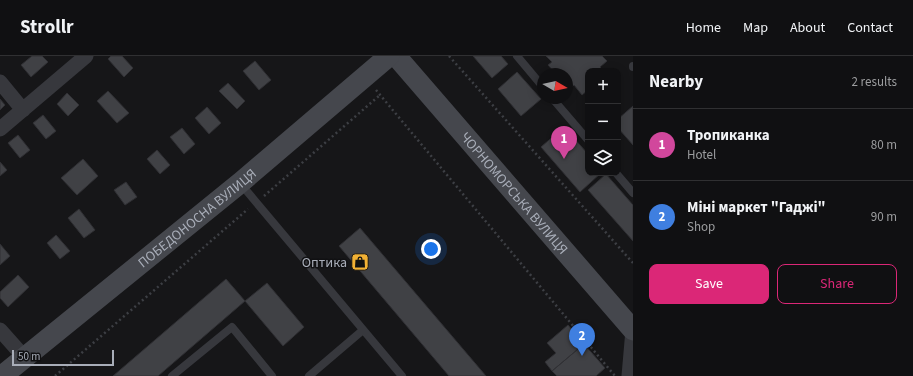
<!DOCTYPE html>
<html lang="en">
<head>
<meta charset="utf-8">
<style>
  :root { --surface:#101012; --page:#1e1e20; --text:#f1f3f6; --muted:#9c9d9f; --line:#303032; --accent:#db2777 }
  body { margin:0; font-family:"Source Sans 3",sans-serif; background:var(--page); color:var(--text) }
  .controls { position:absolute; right:12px; top:12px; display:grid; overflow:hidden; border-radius:8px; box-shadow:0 2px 10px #0003 }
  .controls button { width:36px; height:36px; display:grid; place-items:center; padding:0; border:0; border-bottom:1px solid var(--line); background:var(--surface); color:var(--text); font:20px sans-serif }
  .compass { position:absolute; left:537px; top:12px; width:36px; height:36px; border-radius:50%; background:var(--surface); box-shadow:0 2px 10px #0003; rotate:99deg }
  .scale { position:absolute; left:12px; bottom:10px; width:102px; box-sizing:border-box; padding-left:4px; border:2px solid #a8adb8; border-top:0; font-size:11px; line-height:14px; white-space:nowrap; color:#a8adb8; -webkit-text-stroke:3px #111113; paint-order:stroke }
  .you { position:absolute; left:431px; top:193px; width:14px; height:14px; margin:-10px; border:3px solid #fff; border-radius:50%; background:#1a73e8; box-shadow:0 0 0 6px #1a73e833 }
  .badge { display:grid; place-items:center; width:26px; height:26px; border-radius:50%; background:var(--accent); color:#fff; font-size:13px; font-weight:700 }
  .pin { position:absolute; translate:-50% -33px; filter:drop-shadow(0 1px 2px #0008) }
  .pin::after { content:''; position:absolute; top:21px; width:14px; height:12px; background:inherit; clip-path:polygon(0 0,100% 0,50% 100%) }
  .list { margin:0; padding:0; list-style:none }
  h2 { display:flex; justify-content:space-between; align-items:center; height:52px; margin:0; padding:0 16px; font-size:17px }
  h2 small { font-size:13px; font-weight:400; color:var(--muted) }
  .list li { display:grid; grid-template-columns:26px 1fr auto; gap:12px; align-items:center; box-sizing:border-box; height:72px; padding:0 16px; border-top:1px solid var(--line) }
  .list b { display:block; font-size:15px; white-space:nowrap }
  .list p { margin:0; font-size:13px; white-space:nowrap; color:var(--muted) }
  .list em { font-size:13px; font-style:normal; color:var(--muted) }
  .actions { display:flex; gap:8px; padding:12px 16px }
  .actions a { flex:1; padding:9px 0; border:1px solid var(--accent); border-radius:8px; text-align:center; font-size:14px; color:var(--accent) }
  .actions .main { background:var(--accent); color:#fff }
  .icon { flex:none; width:22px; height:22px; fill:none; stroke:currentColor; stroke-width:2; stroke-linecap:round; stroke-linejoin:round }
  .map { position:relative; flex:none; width:633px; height:320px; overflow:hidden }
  header { display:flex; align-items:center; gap:24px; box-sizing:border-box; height:56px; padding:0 20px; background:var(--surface); border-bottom:1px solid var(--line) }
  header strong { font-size:19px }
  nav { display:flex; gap:22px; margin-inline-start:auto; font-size:14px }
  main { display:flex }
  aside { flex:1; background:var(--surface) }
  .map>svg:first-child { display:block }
</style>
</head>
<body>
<header>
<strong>Strollr</strong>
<nav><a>Home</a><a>Map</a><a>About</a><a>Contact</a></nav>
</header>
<main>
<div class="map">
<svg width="633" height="320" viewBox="0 0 633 320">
  <rect width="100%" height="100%" fill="#161618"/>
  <path fill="#404145" stroke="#303034" d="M 32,0 L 42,0 L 48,6 L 31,21 L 21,9 Z
    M 111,0 L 122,0 L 133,12 L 124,21 L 108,3 Z
    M 473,0 L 501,0 L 508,8 L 492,22 Z
    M 546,0 L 602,0 L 607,5 L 600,11 L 604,15 L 588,15 L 588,34 L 582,39 L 574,29 L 571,32 L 567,28 L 567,18 L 556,18 L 548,9 L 552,6 Z
    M 255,5 L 271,24 L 259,34 L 243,15 Z
    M 517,16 L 541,43 L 521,60 L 498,33 Z
    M 228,27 L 245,45 L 237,53 L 219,35 Z
    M 108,35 L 129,57 L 117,67 L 97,45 Z
    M 67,37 L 79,49 L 68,60 L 57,48 Z
    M 0,43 L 5,49 L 0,54 Z
    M 633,50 L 633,89 L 618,72 L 618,63 Z
    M 207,51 L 221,67 L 209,78 L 195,62 Z
    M 43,59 L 56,75 L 46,83 L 33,67 Z
    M 564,71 L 588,98 L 588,117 L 601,117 L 580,136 L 541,91 Z
    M 182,72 L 195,88 L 184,98 L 170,81 Z
    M 18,79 L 30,94 L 20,102 L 8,87 Z
    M 157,94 L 170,109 L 160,118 L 147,103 Z
    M 83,103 L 98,120 L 77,139 L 61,122 Z
    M 0,106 L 7,114 L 0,120 Z
    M 606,118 L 633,149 L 633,185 L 588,134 Z
    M 126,126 L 137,141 L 125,149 L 114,134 Z
    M 79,153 L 95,174 L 84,182 L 68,162 Z
    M 360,172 L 486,320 L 449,320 L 339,190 Z
    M 56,179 L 70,195 L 60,203 L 47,187 Z
    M 0,188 L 10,200 L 0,209 Z
    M 18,219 L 29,231 L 8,251 L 0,242 L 0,236 Z
    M 226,223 L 245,245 L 158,320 L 113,320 Z
    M 267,227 L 304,271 L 283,290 L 245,245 Z
    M 568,269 L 584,288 L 552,315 L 545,306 L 556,297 L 547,287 Z
    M 584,288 L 605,312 L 596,320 L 557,320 L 552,315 Z"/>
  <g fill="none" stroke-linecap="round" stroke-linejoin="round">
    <path stroke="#3d3f44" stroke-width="2.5" stroke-dasharray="2 3" stroke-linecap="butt" d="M 449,0 L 633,207
      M 376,34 L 615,320
      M 264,140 L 380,39
      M 55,320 L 248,153"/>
    <path stroke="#37383d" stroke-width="8" d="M 517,0 L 543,31
      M 633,10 L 633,11
      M 552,42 L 588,84
      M 616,117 L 633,137
      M 240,127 L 402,320
      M 172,320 L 232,271 L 272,320
      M 309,320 L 363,274"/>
    <path stroke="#37383d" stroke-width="15" d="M 0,26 L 23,54
      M 0,73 L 86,0
      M 0,274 L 24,301
      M 629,320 L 633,274"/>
    <g stroke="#45474d" stroke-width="21">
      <path id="s1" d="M 396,0 L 633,274"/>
      <path id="s2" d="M 2,320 L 240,127 L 389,0"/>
    </g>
  </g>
  <defs>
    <symbol id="shop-square" viewBox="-11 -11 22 22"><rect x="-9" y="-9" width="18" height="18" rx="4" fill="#f2b134" stroke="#111113"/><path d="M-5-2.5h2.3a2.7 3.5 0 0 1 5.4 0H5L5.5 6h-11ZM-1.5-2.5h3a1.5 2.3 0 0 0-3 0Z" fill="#111"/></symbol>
  </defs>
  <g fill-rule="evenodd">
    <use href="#shop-square" x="350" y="196" width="20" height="20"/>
  </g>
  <g text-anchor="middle" stroke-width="3" stroke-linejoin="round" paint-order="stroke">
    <g font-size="14" fill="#a8adb8" stroke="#111113">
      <text dy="5" stroke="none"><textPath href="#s1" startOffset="181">ЧОРНОМОРСЬКА ВУЛИЦЯ</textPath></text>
      <text dy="5" stroke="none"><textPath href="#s2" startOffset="251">ПОБЕДОНОСНА ВУЛИЦЯ</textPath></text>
    </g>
    <g font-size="14" fill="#a8adb8" stroke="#111113" text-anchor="end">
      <text x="347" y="211">Оптика</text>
    </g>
  </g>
</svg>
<div class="controls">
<button>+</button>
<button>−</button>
<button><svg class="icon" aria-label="layers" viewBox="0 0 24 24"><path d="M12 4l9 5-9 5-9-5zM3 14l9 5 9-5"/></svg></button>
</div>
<svg class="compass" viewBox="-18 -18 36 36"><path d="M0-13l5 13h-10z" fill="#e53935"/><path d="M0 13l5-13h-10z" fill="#9c9d9f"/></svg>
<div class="scale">50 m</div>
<div class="you"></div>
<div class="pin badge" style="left:564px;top:103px;background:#d1479c">1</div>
<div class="pin badge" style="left:582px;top:300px;background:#3f7fe0">2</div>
</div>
<aside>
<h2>Nearby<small>2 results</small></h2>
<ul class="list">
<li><span class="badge" style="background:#d1479c">1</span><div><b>Тропиканка</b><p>Hotel</p></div><em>80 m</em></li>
<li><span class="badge" style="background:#3f7fe0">2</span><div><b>Міні маркет &quot;Гаджі&quot;</b><p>Shop</p></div><em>90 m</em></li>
</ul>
<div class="actions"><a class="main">Save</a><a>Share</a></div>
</aside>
</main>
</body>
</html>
